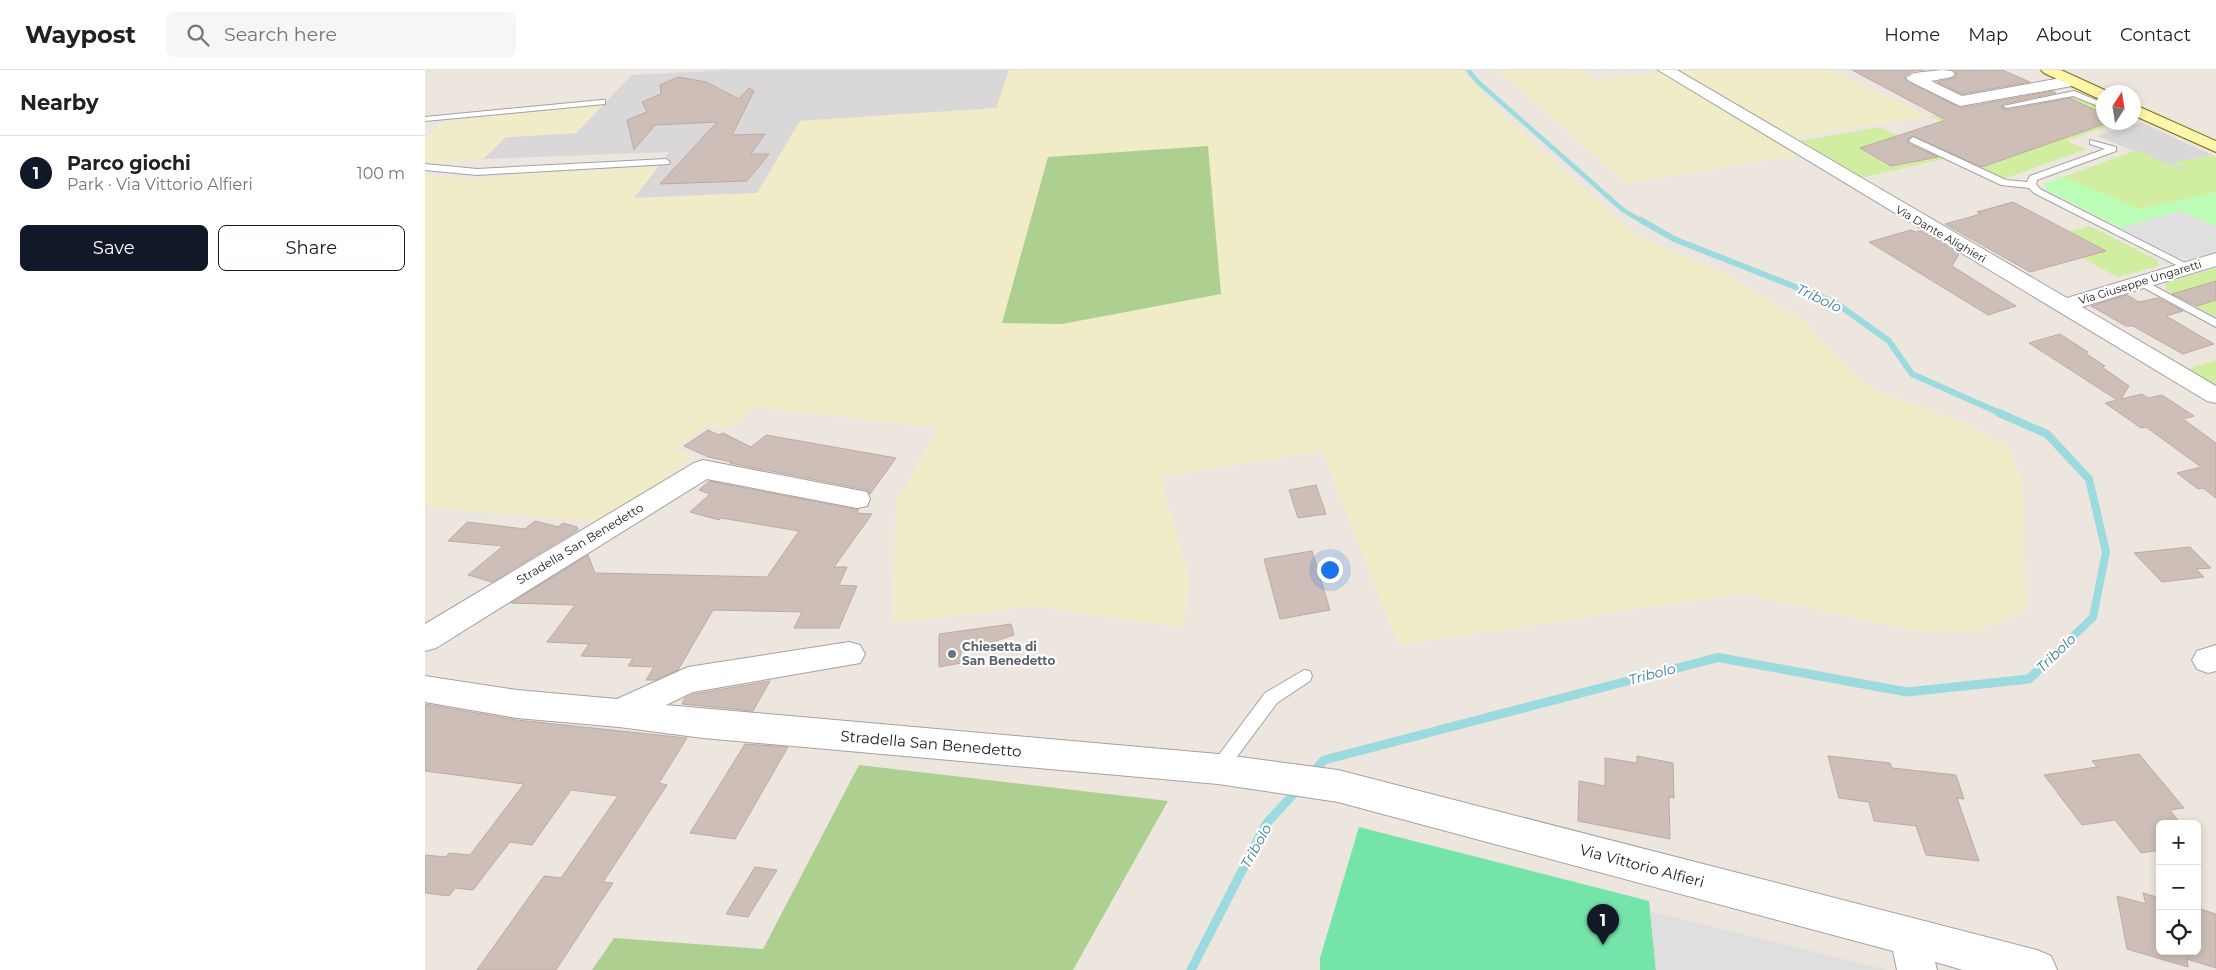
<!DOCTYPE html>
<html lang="en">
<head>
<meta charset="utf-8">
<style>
  :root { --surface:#fff; --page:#f6f6f6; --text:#202124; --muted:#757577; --line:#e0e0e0; --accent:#111827 }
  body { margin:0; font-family:Montserrat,sans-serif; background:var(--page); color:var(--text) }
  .controls { position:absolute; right:15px; bottom:15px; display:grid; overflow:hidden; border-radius:8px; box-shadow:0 2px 8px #0003 }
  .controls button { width:45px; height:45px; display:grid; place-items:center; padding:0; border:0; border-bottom:1px solid var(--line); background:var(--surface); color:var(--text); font:25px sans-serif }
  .compass { position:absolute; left:1671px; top:15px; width:45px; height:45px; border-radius:50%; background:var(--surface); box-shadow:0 2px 8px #0003; rotate:12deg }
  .you { position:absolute; left:904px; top:499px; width:18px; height:18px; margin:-12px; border:4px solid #fff; border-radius:50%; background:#1a73e8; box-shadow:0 0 0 8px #1a73e833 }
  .badge { display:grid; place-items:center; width:32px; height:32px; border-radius:50%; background:var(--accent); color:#fff; font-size:16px; font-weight:700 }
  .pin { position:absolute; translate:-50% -41px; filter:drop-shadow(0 1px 2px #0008) }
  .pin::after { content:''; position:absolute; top:26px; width:18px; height:15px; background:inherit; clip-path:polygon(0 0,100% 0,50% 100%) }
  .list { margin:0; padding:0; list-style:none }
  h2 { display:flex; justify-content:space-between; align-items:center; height:65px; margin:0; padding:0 20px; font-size:21px }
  h2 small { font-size:16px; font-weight:400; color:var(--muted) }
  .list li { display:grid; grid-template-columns:32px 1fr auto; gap:15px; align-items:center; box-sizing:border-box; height:75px; padding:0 20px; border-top:1px solid var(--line) }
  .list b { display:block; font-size:19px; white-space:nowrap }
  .list p { margin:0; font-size:16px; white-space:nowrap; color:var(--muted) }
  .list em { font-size:16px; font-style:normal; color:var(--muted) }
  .actions { display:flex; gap:10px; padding:15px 20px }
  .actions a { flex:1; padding:11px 0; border:1px solid var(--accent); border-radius:8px; text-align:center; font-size:18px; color:var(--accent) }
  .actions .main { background:var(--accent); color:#fff }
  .icon { flex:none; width:28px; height:28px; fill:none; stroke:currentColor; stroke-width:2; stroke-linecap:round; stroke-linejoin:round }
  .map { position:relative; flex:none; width:1791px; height:900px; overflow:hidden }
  header { display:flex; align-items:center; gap:30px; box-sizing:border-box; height:70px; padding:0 25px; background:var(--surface); border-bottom:1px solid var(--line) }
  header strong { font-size:24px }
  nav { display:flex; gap:28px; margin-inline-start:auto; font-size:18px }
  .search { width:350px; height:45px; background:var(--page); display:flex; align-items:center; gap:12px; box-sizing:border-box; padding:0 18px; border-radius:8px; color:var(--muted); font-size:19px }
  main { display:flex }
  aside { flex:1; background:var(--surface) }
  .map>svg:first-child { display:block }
</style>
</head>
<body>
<header>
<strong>Waypost</strong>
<div class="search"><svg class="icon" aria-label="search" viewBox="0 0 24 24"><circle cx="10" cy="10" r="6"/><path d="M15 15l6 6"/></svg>Search here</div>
<nav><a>Home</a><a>Map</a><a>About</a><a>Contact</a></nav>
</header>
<main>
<aside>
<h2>Nearby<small></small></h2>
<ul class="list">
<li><span class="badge">1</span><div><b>Parco giochi</b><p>Park · Via Vittorio Alfieri</p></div><em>100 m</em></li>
</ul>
<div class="actions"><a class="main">Save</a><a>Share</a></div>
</aside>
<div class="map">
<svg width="1791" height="900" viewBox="0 0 1791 900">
  <rect width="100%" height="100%" fill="#ede6df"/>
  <path fill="#d9d7d8" d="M 303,0 L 584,0 L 572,38 L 375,51 L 332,123 L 209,128 L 244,82 L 58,89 L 81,67 L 151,63 L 207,5 Z
    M 1715,52 L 1787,85 L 1749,93 L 1763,100 L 1758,101 L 1672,66 Z"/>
  <path fill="#efecc7" d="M 584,0 L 1037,0 L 1087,54 L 1214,167 L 1296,202 L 1380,252 L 1417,293 L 1448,320 L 1539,353 L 1583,377 L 1597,412 L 1601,541 L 1551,561 L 1496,562 L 1317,523 L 974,575 L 897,381 L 735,407 L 765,512 L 758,558 L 612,536 L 467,553 L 471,434 L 513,358 L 330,337 L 302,359 L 282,354 L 251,380 L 269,386 L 181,453 L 0,437 L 0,105 L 51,109 L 93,104 L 233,97 L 209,128 L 332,123 L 375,51 L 571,38 Z
    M 1073,0 L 1157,0 L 1169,10 L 1243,2 L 1377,85 L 1201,113 Z
    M 1253,0 L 1404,0 L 1504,46 L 1364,68 Z
    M 179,34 L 151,63 L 81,67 L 58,89 L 0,95 L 0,68 L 19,52 Z"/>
  <path fill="#d1ed9f" d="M 1652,25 L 1678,38 L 1678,52 L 1691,53 L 1641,71 L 1662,79 L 1578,109 L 1555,99 L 1581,89 L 1574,76 L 1505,46 L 1554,36 L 1573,44 L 1654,40 L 1665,38 L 1642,27 Z
    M 1455,57 L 1519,89 L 1435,108 L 1373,71 Z
    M 1712,80 L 1758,101 L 1762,100 L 1748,93 L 1787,85 L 1791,87 L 1791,122 L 1715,139 L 1638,107 Z
    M 1664,156 L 1732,190 L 1734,196 L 1692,207 L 1621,168 Z
    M 1791,198 L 1791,247 L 1741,220 L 1740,213 Z
    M 1791,290 L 1791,317 L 1762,299 Z"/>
  <path fill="#add090" d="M 783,76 L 796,224 L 637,254 L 577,253 L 623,87 Z
    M 434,695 L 743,731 L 648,900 L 167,900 L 189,868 L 338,879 Z"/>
  <path fill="#bbfdb6" d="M 1638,107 L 1715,139 L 1791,122 L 1791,157 L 1756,141 L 1696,158 L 1622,120 L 1618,114 Z"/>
  <path fill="#75e4a8" d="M 934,757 L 1224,831 L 1231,900 L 895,900 L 895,888 Z"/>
  <path fill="#dfdfdf" d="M 1756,141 L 1791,157 L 1791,181 L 1766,189 L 1750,186 L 1696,158 Z
    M 1225,841 L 1462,900 L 1231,900 Z"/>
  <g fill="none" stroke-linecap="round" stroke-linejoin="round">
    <path stroke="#9bdadf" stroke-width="4.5" d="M 1043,0 L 1053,12 L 1198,140 L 1218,152"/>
    <path stroke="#9bdadf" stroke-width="6" d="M 1216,150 L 1249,169 L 1411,233 L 1464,271 L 1487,304 L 1577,344"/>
    <path stroke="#9bdadf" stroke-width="8" d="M 1574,343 L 1622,364 L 1664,409 L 1681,482 L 1668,547 L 1625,589
      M 1286,589 L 1293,587 L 1303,589"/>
    <path stroke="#9bdadf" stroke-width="9" d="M 1296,588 L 1482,622 L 1604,609 L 1626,588
      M 886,704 L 899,690 L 1291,588
      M 766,900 L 841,754 L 874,718"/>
  </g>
  <path fill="#cdbeb8" stroke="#c0a9a0" d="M 1427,0 L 1499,0 L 1488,1 L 1480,6 L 1480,9 L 1535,38 L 1628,21 L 1631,23 L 1578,34 L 1576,37 L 1582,40 L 1645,28 L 1678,44 L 1678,52 L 1685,52 L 1557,97 L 1487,66 L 1482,70 L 1484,74 L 1513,87 L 1466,96 L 1435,78 L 1521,50 Z
    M 1529,0 L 1577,0 L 1605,12 L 1537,24 L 1512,12 L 1528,8 L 1532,4 Z
    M 253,7 L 281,12 L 314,29 L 324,18 L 329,21 L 307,65 L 340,64 L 326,84 L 344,84 L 322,111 L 235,114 L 292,52 L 230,55 L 209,80 L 202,50 L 222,42 L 217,32 L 236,24 L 235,15 Z
    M 1588,132 L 1681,181 L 1605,202 L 1520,154 L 1556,144 L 1552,142 Z
    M 1486,160 L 1491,162 L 1496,161 L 1534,184 L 1527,196 L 1591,236 L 1563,245 L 1444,172 Z
    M 1791,211 L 1791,230 L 1772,236 L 1747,224 Z
    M 1702,225 L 1714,232 L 1733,228 L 1758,241 L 1741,246 L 1789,274 L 1758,284 L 1708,256 L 1701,256 L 1666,236 Z
    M 1635,264 L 1663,282 L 1660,283 L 1680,296 L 1677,297 L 1704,316 L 1696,329 L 1717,324 L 1723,328 L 1737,325 L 1769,346 L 1758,349 L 1791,373 L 1791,428 L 1778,418 L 1773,419 L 1752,403 L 1776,397 L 1721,357 L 1716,358 L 1680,333 L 1692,330 L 1604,273 Z
    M 283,360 L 294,365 L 298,363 L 326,377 L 341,365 L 471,388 L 445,424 L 442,420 L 305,393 L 307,392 L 283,387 L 259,376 Z
    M 284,411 L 434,440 L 431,443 L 447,444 L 409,497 L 422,497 L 414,515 L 432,516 L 414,558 L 369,558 L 377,542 L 288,540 L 253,600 L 230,610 L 221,610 L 229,597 L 203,596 L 208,588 L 156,586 L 164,574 L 122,572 L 150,535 L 86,533 L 163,485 L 170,503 L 342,507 L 374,461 L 296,448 L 294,450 L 265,442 L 285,424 L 274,420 Z
    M 891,415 L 901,444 L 873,448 L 864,420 Z
    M 110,451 L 133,457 L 138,453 L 152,457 L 153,460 L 67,512 L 43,505 L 78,476 L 23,471 L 42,452 L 100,459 Z
    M 1765,477 L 1786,498 L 1771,499 L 1779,507 L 1737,512 L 1709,483 Z
    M 887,481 L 905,540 L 855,549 L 839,489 Z
    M 586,554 L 589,565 L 536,582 L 536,593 L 514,597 L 514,564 Z
    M 345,611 L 328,641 L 257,634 L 260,628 L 269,624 Z
    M 0,634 L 92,650 L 262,668 L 234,713 L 242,715 L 178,812 L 188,813 L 131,900 L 52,900 L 119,806 L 136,808 L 193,726 L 146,720 L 107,775 L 85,772 L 48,820 L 30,818 L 24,826 L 0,823 L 0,785 L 21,787 L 24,783 L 45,785 L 99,714 L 0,701 Z
    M 320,674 L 363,677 L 310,769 L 265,763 Z
    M 1714,684 L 1759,738 L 1745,740 L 1756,754 L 1735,754 L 1735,780 L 1716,783 L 1690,750 L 1657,755 L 1619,705 L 1672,697 L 1667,691 Z
    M 1212,686 L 1248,693 L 1249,728 L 1244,727 L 1245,769 L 1153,751 L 1154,711 L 1180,716 L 1180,688 L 1212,693 Z
    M 1403,686 L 1465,693 L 1467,698 L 1531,705 L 1539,729 L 1532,728 L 1554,791 L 1501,785 L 1491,756 L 1449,751 L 1444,732 L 1414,728 Z
    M 330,797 L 352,800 L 323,847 L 301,844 Z
    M 1718,823 L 1735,828 L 1735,881 L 1772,881 L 1772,838 L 1791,844 L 1791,898 L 1762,889 L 1763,897 L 1702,879 L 1692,826 L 1721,834 Z"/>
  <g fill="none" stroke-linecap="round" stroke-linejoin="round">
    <defs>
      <path id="lane" d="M 1649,21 L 1678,33 L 1678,38 L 1648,26 L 1582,38 L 1578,36 Z
        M 177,30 L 180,30 L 180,34 L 0,51 L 0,47 Z
        M 1488,67 L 1581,110 L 1602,112 L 1605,106 L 1680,79 L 1665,74 L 1665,70 L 1691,77 L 1691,81 L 1612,110 L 1611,114 L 1615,119 L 1768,197 L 1767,199 L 1759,199 L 1609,123 L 1604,118 L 1576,115 L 1485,72 L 1484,70 Z
        M 241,89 L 245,92 L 244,94 L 52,105 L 0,100 L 0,94 L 52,99 Z
        M 1716,209 L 1791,249 L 1791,257 L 1712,214 L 1712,210 Z
        M 879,600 L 885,601 L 887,606 L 885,611 L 852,633 L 799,704 L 793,707 L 787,704 L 784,699 L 787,694 L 840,623 Z"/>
      <path id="street" d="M 1233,0 L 1252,0 L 1642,228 L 1791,183 L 1791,196 L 1657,237 L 1791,316 L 1791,333 L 1782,331 Z
        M 1517,0 L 1527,1 L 1530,4 L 1527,7 L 1506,11 L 1537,26 L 1647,6 L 1655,11 L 1647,16 L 1535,36 L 1484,11 L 1481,8 L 1489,3 Z
        M 278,390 L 432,420 L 442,422 L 445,429 L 442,436 L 432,438 L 282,409 L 11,578 L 0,581 L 0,554 L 269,393 Z
        M 424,572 L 435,575 L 440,584 L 435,593 L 268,622 L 241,635 L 793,684 L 913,700 L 1612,880 L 1626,886 L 1632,900 L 1538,900 L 1510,892 L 1512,900 L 1472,900 L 1468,881 L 913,732 L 793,714 L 278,668 L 194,657 L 92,648 L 0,632 L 0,606 L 92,620 L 192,629 L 263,597 Z
        M 1791,575 L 1791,601 L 1783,603 L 1772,599 L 1767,590 L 1772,581 Z"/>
      <path id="secondary" d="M 1616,0 L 1636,0 L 1684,22 L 1678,22 L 1678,30 L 1672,28 L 1619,3 Z
        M 1708,34 L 1791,71 L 1791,82 L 1708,45 Z"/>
    </defs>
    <use href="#lane" stroke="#a2a2a2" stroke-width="2"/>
    <use href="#street" stroke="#a2a2a2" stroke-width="2"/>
    <use href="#secondary" stroke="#736e00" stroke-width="2"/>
    <use href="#lane" fill="#fff" fill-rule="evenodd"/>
    <use href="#street" fill="#fff" fill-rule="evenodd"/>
    <use href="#secondary" fill="#fef6ac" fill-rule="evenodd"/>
  </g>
  <circle fill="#6b7280" stroke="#fff" stroke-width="2" cx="527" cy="584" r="5"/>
  <g text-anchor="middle" stroke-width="4.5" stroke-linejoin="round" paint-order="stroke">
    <g font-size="11" fill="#1b1b1b" stroke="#fff">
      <text transform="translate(1516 164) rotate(30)" y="4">Via Dante Alighieri</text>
      <text transform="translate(1715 212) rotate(-17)" y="4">Via Giuseppe Ungaretti</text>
    </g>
    <g font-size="12" fill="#1b1b1b" stroke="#fff">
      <text transform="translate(155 474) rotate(-31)" y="4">Stradella San Benedetto</text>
    </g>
    <g font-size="12" font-weight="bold" fill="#5b616d" stroke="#fff" text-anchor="start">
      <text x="537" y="581">Chiesetta di<tspan x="537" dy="14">San Benedetto</tspan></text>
    </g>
    <g font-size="14" font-style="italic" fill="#3c7da0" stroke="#fff">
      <text transform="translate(1394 228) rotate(25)" y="5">Tribolo</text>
      <text transform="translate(1631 583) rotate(-44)" y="5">Tribolo</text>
      <text transform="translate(1227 604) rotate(-15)" y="5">Tribolo</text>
      <text transform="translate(831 776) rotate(-61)" y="5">Tribolo</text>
    </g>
    <g font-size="15" fill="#1b1b1b" stroke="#fff">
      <text transform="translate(506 674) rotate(5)" y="5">Stradella San Benedetto</text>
      <text transform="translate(1217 796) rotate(15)" y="5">Via Vittorio Alfieri</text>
    </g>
  </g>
</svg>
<div class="controls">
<button>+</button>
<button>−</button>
<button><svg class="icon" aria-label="locate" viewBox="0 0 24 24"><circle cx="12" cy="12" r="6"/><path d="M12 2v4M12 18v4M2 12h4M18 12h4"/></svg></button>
</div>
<svg class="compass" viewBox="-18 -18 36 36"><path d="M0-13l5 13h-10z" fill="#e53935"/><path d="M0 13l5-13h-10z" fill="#757577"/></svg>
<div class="you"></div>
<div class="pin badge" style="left:1178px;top:875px">1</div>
</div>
</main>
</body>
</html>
